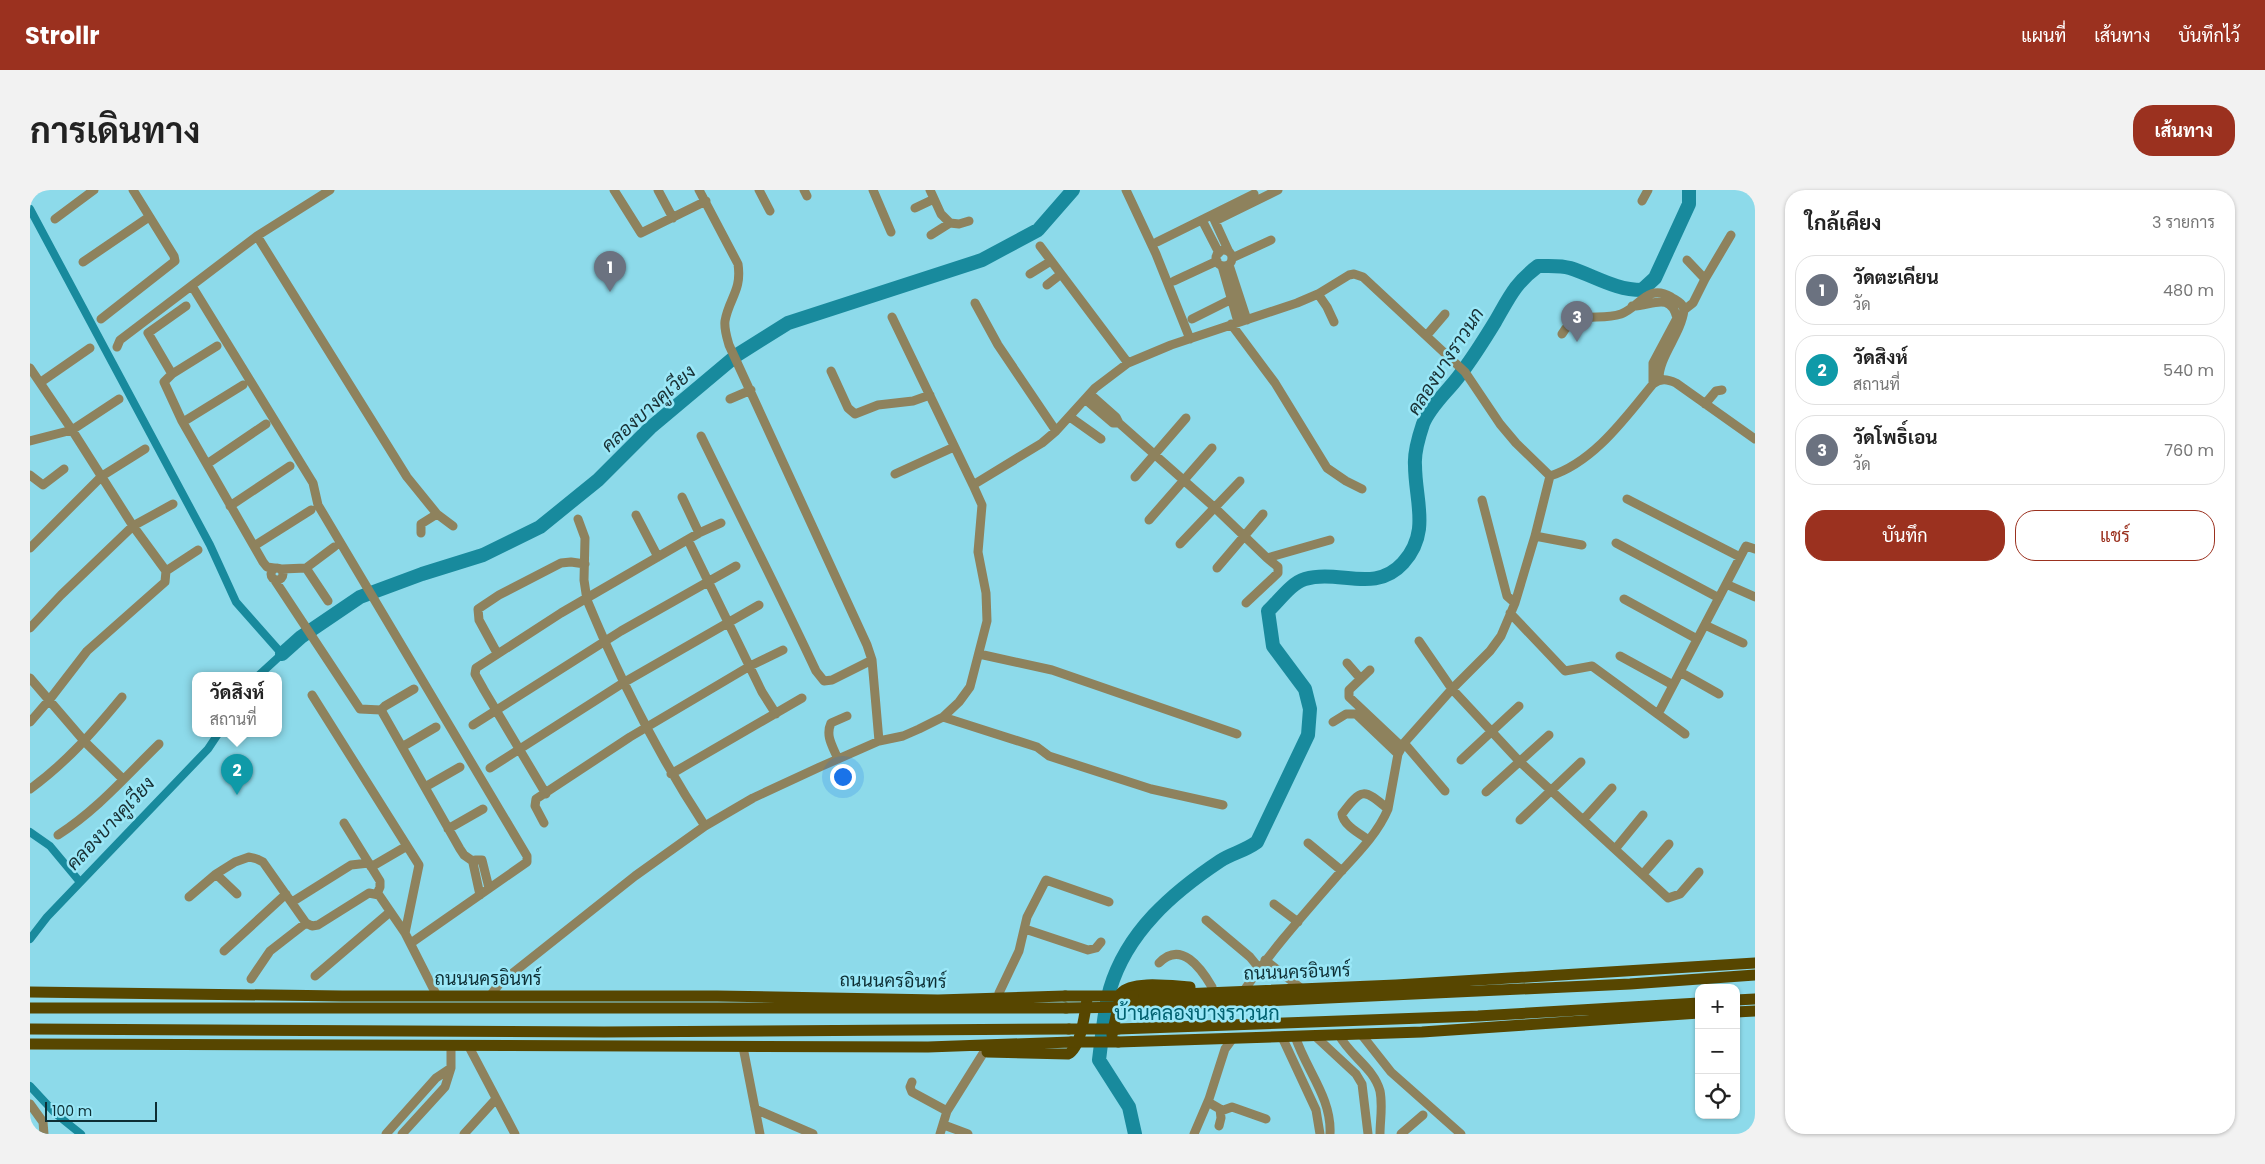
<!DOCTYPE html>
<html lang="th">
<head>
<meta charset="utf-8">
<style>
  :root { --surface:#fff; --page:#f2f2f2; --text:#222; --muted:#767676; --line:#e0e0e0; --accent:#9b311f }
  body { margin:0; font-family:Poppins,Sarabun,sans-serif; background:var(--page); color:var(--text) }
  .controls { position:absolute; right:15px; bottom:15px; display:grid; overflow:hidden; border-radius:10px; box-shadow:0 1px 4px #0004 }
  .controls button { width:45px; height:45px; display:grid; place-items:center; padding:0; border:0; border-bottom:1px solid var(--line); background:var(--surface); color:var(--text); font:25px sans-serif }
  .scale { position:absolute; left:15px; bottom:12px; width:112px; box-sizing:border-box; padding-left:5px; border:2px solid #0d2e34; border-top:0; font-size:14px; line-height:18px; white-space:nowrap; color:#0d2e34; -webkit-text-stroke:4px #9ae7f7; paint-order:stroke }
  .you { position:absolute; left:812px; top:586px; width:18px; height:18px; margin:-12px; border:4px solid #fff; border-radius:50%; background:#1a73e8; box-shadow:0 0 0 8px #1a73e833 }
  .badge { display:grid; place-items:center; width:32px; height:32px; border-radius:50%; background:var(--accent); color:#fff; font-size:16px; font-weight:700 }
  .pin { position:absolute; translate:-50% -41px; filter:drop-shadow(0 1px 2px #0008) }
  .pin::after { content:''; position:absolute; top:26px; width:18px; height:15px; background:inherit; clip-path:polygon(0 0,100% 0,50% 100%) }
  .popup { position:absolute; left:162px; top:482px; width:90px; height:65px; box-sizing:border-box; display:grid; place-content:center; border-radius:10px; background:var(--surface); filter:drop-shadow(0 1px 4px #0005); font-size:16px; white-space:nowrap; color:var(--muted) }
  .popup b { font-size:19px; color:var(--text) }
  .popup::after { content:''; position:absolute; left:50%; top:100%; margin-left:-10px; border:10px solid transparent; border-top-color:var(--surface) }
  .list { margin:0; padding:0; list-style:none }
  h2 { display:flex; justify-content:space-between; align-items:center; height:65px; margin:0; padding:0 20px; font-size:21px }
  h2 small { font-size:16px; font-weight:400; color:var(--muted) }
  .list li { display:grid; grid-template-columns:32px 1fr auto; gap:15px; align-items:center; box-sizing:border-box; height:70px; margin:0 10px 10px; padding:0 10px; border:1px solid var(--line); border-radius:20px }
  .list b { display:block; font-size:19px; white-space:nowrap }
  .list p { margin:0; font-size:16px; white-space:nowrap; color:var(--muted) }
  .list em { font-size:16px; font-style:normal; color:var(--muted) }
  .actions { display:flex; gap:10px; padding:15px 20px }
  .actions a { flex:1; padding:11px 0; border:1px solid var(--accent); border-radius:20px; text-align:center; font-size:18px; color:var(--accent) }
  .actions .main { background:var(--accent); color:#fff }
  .icon { flex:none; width:28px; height:28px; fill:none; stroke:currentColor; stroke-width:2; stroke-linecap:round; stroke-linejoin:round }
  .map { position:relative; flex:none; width:1725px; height:944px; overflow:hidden; border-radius:20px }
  header { display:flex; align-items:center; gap:30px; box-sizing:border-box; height:70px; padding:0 25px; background:var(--accent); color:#fff }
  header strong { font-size:24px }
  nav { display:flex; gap:28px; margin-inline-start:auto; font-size:18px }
  .intro { display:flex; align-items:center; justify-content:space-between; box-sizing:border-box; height:120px; padding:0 30px }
  h1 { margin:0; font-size:35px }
  .button { padding:12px 22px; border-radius:20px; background:var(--accent); color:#fff; font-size:18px; font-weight:700 }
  main { display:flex; gap:30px; padding:0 30px }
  aside { flex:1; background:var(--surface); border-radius:20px; box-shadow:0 1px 4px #0004 }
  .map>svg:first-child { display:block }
</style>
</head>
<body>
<header>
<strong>Strollr</strong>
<nav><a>แผนที่</a><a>เส้นทาง</a><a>บันทึกไว้</a></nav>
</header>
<div class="intro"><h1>การเดินทาง</h1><a class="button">เส้นทาง</a></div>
<main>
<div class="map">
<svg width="1725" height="944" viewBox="0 0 1725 944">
  <rect width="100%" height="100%" fill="#8ddaea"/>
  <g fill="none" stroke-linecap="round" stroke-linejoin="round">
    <path stroke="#188a9d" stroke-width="8" d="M 0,19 L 180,355 L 206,412 L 252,464 L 228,486
      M 0,642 L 20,656 L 50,692
      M 0,749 L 17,727 L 178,559 L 188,544
      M 0,896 L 26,924 L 51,944"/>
    <path stroke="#188a9d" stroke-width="14" d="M 252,464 L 271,447 L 330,407 L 392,384 L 453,365 L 510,337 L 568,290 L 620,238 L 707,165 L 758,133 L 952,70 L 1008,40 L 1043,0
      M 1105,944 L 1099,917 L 1069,870 C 1072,847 1074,821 1080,799 C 1097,742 1142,703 1190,671 C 1202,663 1213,662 1227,652 L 1278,545 L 1280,519 L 1275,499 L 1243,456 L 1238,421 C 1249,411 1261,393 1275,389 C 1309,379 1345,404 1373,373 C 1401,342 1385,311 1385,275 C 1384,263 1389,246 1393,234 C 1400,216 1418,201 1429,186 C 1442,169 1454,150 1465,132 C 1479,108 1485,93 1508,76 C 1518,76 1531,75 1540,78 C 1565,86 1585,100 1612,100 L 1625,88 L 1659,14 L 1659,0"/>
    <path stroke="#8e825d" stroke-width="9" d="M 584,0 L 611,43 L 676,11
      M 628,0 L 643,28
      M 669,0 L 708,74 C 712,101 699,108 695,131 C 694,139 697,148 699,155 L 837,455 L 842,470 L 849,551
      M 729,0 L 740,21
      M 774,0 L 777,6
      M 843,0 L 861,42
      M 900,0 L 911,24 L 920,33 L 929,34 L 939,31
      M 1096,0 L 1126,64 L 1160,149
      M 1612,11 L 1618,0
      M 885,18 L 904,9
      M 1183,27 L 1199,62
      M 25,29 L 64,0
      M 1172,30 L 1189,63
      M 1185,31 L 1248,0
      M 901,45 L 920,33
      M 227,46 L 377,287 L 407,324 L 423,336
      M 1127,52 L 1224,4
      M 1010,56 L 1098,173
      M1186 68a8 8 0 1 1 16 0a8 8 0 1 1-16 0Z
      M 1202,68 L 1241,50
      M 53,72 L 119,27
      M 1199,75 L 1217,130
      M 1192,76 L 1208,132
      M 1000,84 L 1021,71
      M 1675,89 L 1701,45
      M 1144,91 L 1187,71
      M 1017,95 L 1031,84
      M 162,96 L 283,293 L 288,315 L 497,666 L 497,672 L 381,753
      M 1288,104 L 1297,117 L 1304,132
      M 945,113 L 968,155 L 1026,241
      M 156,116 L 118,143 L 142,184 L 134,192 L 152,231 L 233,372 L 237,377 L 244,378
      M 1602,116 C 1620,117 1640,100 1647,128 L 1623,173 L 1623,194
      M 1654,120 L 1663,113 L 1675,89 L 1657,70
      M 862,127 L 943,295
      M 71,129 L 145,71 L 144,66 L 103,0
      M 1162,129 L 1206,107
      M 1201,134 L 1245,193 L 1297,278 L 1316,291 L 1332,299
      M 1532,144 C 1547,118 1567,132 1591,124 C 1609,118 1617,93 1641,107 C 1647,111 1653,113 1654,120 C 1651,145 1628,167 1629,190
      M 1397,145 L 1415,124
      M 87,157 L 90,150 L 227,46 L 300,0
      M 0,178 L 42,240 L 103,336 L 136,381 L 135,392 L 57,461 L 20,509 L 0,532
      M 801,181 L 818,218 L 825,224 L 848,215 L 883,211 L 900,205
      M 142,184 L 187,156
      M 11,192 L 60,158
      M 1060,204 L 1086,227 L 1089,233 L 1184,317 L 1237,368 L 1300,350
      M 700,209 L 721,200
      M 1055,209 L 1083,233 L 1088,233
      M 1675,214 L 1686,201 L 1692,200
      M 1040,227 L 1071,249
      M 153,232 L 213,195
      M 671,246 C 709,324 749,402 786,481 L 794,491 L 802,490 L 842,470
      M 0,251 L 42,240 L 89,209
      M 177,274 L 236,234
      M 865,284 L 924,257
      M 0,285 L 13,295 L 34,279
      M 1520,286 C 1564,272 1595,228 1623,194 C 1631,188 1637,189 1646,193 L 1725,249
      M 1105,287 L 1156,228
      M 652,307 L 669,343
      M 1597,309 L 1710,367
      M 1452,310 L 1477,406 L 1485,413
      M 200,316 L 260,276
      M 606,325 L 628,367
      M 548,329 L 555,348 L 554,390 L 557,410 C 590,490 627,563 675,636
      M 1119,330 L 1182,258
      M 391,343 L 391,334 L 407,324
      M 1505,346 L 1552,355
      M 658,350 L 732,502 L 746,524
      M 1586,353 L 1689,408
      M 1150,354 L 1210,291
      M 224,356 L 281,320
      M 0,358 L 72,286 L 115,259
      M241 384a6 6 0 1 1 12 0a6 6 0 1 1-12 0Z
      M 276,378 L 298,411
      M 1187,378 L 1233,324
      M 252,379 L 276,378 L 304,357
      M 136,381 L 168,360
      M 244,389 L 330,519 L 351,520 L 430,659 L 434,665 L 444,672
      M 1696,394 L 1725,407
      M 1594,409 L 1667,449
      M 1216,413 L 1248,383 L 1248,377 L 1237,368
      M 1480,423 L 1535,481 L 1562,476 L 1655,544
      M 1675,435 L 1713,453
      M 0,438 L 31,405 L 103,336 L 143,314
      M 1389,451 L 1422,499 L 1490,572 L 1638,708 L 1650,704 L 1669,682
      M 467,463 L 449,430 L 448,419 L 469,405 L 531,373 L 541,372 L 555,374
      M 949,464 L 1022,480 L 1207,544
      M 1590,466 L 1643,495
      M 1317,473 L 1330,488
      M 1340,480 L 1319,500 L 1319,507 L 1372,557
      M 1650,482 L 1689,504
      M 0,488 L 55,552 L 93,589
      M 282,505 L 389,675 L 375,743 L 407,806
      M 351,520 L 355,516 L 384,499
      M 1628,524 L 1716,356 L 1725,359
      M 913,527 L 1007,557 L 1019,566 L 1121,599 L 1193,615
      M 1303,532 L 1316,524 L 1326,524 L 1368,564
      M 443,535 L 591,441 L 706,376
      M 1374,553 L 1415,601
      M 372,557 L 406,537
      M 808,569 C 803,557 795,546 801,533 L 817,526
      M 1431,570 L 1489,516
      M 460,578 L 593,493 L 729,415
      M 641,584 L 772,508
      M 395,597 L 430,577
      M 0,599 C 36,573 64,541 92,507
      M 1456,602 L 1519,545
      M 516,604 L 454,500 L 445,484 L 446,478 L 531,423 L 669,343 L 691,333
      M 1490,630 L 1551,572
      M 1553,630 L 1582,598
      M 314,633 L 350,691 L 350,697 L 347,704
      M 514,633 L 505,616 L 506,609 L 600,547 L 720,476 L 753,460
      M 418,639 L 453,619
      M 28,645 C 68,619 95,587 129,554
      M 1339,650 C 1330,644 1313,635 1312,624 C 1332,597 1334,599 1358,619
      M 1278,653 L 1312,681
      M 1586,658 L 1613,625
      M 341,677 L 377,656
      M 186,684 L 207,704
      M 1613,684 L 1639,654
      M 450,705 L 443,673 L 445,670 L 452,670 L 459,698
      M 159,707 L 186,684 L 205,672 L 219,667 L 227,669 L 233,672 L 276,733 L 282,736 L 288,735 L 339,703 L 349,705 L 375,743
      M 262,712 L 321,675 L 339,673
      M 1244,714 L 1268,732
      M 1176,730 L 1220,767 L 1229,778
      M 995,739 L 1058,760 L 1066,758 L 1071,752
      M 194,761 L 256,704
      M 1235,770 L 1272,799
      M 1129,773 C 1151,750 1171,778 1182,797
      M 285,786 L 360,722
      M 221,789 L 240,761 L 276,733
      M 1213,802 C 1241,761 1274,724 1307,686 C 1325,666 1347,645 1358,619 L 1368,564 L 1374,553 L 1422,499 L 1460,461 L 1471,446 L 1485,413 L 1505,346 L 1520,286
      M 969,803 L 989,761 L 997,727 L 1016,690 L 1079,712
      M 460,806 L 470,793 L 605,686 L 675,636 L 723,608 L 792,576 L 849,551 L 873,546 L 889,539 L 913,527 L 929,512 L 940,497 L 957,431 L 956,403 L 948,362 L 952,315 L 943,295 L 1012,253 L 1026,241 L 1065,198 L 1098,173 L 1141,155 L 1267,113 L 1288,104 L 1319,85 L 1324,84 L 1333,87 L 1435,182 L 1470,234 L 1486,253 L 1520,286
      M 1331,844 L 1361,882 L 1431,944
      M 1309,845 C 1320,866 1344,878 1350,901 C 1353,916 1350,930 1350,944
      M 1265,846 C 1276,880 1302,908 1300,944
      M 1285,846 L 1326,884 L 1332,894 L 1338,944
      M 1252,847 L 1286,920 L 1290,944
      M 438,855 L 485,944
      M 713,857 L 730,944
      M 882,892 L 880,897 L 882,902 L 917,921
      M 1178,912 L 1190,919 L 1191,928 L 1189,936
      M 0,914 L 13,932 L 14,944
      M 725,919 L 783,944
      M 1191,921 L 1202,917 L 1236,929
      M 914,935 L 938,944
      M 356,944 L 406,888 L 421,878
      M 372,944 L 415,897 L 421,878 L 421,855
      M 434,944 L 465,910
      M 910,944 L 917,921 L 954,862
      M 1164,944 L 1179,909 L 1195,859 L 1203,848
      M 1371,944 L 1393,925"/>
    <path stroke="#574600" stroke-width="11" d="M 0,802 L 312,806 L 687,806 L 908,810 L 1035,806
      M 1103,806 L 1366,795 L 1725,773
      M 1706,810 L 1725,809
      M 1103,817 L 1600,794 L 1725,785
      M 0,818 L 1036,818
      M 1706,822 L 1725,821
      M 0,839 L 574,842 L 1039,839
      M 1088,839 L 1448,826 L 1669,813
      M 1082,845 L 1091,803 C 1102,790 1143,796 1160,797
      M 1088,852 L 1392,842 L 1669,823
      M 0,854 L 898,857 L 1041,852
      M 957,862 L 1038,864 C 1051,858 1055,823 1057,809"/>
    <path stroke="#574600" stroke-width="11" d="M 1035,806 L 1103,806
      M 1036,818 L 1103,817
      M 1039,839 L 1088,839
      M 1041,852 L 1088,852"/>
  </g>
  <g text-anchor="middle" stroke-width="5" stroke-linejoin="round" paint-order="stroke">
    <g font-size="18" fill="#0d2e34" stroke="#9ae7f7">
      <text transform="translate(1267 782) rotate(-2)" y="6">ถนนนครอินทร์</text>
      <text x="458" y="795">ถนนนครอินทร์</text>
      <text transform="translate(863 791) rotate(1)" y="6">ถนนนครอินทร์</text>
    </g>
    <g font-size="19" font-style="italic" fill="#182f33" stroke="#9ae7f7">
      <text transform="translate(1415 171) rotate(-57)" y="7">คลองบางราวนก</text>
      <text transform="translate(618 218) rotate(-42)" y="7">คลองบางคูเวียง</text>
      <text transform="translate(80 633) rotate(-47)" y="7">คลองบางคูเวียง</text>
    </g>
    <g font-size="20" fill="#016170" stroke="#9ae7f7">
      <text x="1167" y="830">บ้านคลองบางราวนก</text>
    </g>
  </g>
</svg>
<div class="controls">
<button>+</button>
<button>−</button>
<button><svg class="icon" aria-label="locate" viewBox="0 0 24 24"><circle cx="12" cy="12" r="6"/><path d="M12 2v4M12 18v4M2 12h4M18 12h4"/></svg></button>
</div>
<div class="scale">100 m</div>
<div class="you"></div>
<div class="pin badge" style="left:580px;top:102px;background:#6b7280">1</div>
<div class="pin badge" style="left:207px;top:605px;background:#0f9aa8">2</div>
<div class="popup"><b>วัดสิงห์</b>สถานที่</div>
<div class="pin badge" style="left:1547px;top:152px;background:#6b7280">3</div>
</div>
<aside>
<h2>ใกล้เคียง<small>3 รายการ</small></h2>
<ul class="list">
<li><span class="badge" style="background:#6b7280">1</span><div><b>วัดตะเคียน</b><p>วัด</p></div><em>480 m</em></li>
<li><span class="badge" style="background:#0f9aa8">2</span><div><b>วัดสิงห์</b><p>สถานที่</p></div><em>540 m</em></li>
<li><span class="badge" style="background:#6b7280">3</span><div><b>วัดโพธิ์เอน</b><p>วัด</p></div><em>760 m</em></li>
</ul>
<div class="actions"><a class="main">บันทึก</a><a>แชร์</a></div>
</aside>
</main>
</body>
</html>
